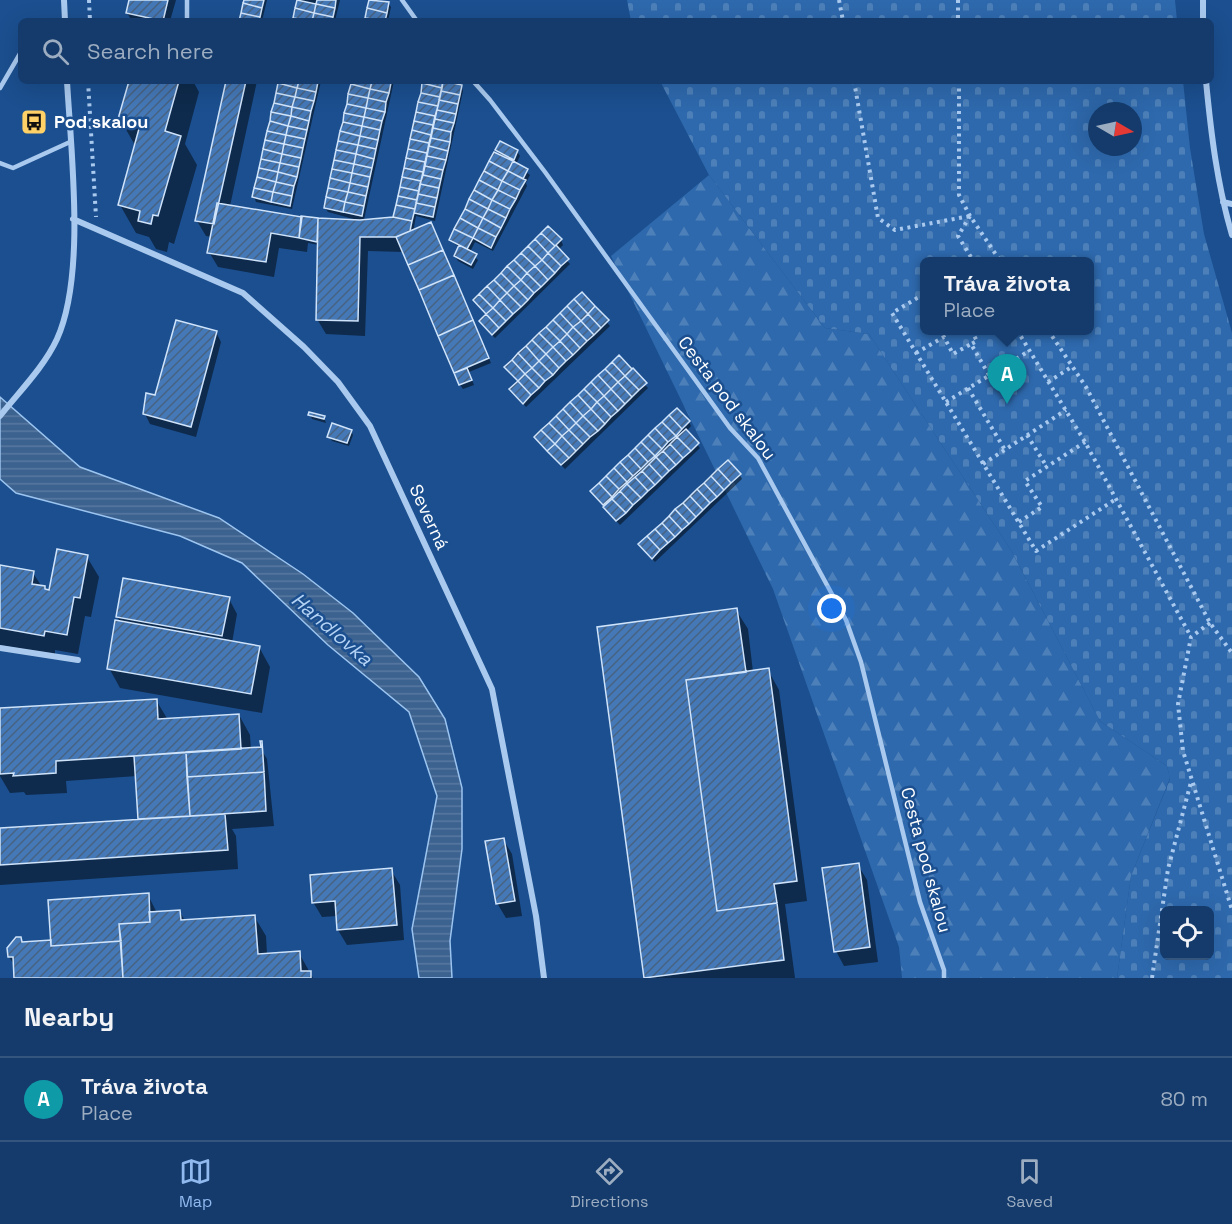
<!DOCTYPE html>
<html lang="en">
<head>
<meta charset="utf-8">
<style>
  :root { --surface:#143b6b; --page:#214673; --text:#f1f3f6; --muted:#9dadc1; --line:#33557e; --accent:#90b9f0 }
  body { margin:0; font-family:"Space Grotesk",sans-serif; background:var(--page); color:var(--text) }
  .controls { position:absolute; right:18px; bottom:18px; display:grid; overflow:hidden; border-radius:9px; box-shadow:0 6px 24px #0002 }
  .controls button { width:54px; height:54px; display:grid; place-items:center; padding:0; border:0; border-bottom:2px solid var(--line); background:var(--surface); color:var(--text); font:30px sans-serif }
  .compass { position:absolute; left:1088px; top:102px; width:54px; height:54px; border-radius:50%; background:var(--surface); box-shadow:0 6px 24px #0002; rotate:99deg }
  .you { position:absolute; left:832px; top:609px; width:21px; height:21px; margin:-15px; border:4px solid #fff; border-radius:50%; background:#1a73e8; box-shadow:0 0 0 9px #1a73e833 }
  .badge { display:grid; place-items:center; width:39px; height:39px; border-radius:50%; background:var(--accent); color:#fff; font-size:20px; font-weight:700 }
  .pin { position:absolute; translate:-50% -50px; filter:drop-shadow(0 2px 3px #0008) }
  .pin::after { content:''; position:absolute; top:32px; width:21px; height:18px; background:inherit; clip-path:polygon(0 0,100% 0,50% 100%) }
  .popup { position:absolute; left:920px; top:257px; width:174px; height:78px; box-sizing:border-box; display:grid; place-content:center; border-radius:9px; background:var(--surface); filter:drop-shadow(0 2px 4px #0005); font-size:20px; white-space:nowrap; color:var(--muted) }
  .popup b { font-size:22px; color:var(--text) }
  .popup::after { content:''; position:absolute; left:50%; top:100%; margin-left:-12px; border:12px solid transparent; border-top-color:var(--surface) }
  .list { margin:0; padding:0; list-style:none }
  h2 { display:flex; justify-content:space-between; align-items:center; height:78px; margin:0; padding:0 24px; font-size:26px }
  h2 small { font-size:20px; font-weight:400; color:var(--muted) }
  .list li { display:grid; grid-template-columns:39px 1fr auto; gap:18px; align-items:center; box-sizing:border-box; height:84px; padding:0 24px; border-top:2px solid var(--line) }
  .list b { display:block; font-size:22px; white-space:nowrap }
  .list p { margin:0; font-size:20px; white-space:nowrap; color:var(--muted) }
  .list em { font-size:20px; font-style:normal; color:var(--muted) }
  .icon { flex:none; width:33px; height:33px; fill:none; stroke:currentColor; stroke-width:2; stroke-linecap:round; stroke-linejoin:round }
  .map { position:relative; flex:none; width:1232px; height:978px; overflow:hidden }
  .search { position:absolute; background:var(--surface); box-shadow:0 6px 24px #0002; left:18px; right:18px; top:18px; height:66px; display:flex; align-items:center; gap:15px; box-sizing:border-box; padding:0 21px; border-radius:9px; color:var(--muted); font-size:22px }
  .sheet { height:162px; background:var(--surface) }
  nav { display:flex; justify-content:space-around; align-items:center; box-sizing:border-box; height:84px; border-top:2px solid var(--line); background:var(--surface); font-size:16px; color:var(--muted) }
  nav a { display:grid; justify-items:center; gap:3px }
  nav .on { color:var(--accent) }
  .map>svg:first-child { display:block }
</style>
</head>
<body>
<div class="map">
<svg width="1232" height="978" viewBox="0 0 1232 978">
  <defs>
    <pattern id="forest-firs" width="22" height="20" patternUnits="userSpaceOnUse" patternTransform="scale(1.5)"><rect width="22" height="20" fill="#2e69ad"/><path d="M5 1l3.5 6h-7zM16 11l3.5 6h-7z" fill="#4d80b9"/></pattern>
    <pattern id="cemetery-stones" width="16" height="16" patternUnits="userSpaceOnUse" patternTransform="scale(1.5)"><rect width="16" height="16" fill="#2e69ad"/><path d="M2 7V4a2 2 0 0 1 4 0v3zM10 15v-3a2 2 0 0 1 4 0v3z" fill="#4d80b9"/></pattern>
    <pattern id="water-rules" width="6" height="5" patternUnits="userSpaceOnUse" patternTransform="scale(1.5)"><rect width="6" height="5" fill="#3c6290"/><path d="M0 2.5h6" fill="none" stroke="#597aa1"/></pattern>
    <pattern id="building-hatch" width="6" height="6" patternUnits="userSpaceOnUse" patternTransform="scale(1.5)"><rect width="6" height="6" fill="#4478b7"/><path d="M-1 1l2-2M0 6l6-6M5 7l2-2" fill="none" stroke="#486282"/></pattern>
  </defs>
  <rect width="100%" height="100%" fill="#1b4f8f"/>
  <path fill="url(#forest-firs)" d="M 709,175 L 825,328 L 869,334 L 1011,550 L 1100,721 L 1167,766 L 1170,778 L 1131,876 L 1117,978 L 902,978 L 899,947 L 773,589 L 611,256 Z"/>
  <path fill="url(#cemetery-stones)" fill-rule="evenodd" d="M 627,0 L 1175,0 L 1177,21 L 631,21 Z
    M 660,81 L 1183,81 L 1190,148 L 1204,234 L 1232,333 L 1232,978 L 1117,978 L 1131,876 L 1170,779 L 1167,766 L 1100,721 L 1011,550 L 869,334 L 825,328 L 709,175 ZM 1097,111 L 1133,111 L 1133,147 L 1097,147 ZM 924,262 L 1090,262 L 1090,330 L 924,330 ZM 1164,910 L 1210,910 L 1210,956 L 1164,956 Z"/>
  <path fill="url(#water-rules)" stroke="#9cc4f0" stroke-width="1.5" d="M 0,397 L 80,467 L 219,518 L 303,574 L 353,613 L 419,677 L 445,719 L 462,788 L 462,849 L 450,941 L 452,978 L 419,978 L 412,929 L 437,796 L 409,712 L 328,645 L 242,563 L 180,536 L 16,493 L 0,479 Z"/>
  <path fill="#0007" d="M 131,0 L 176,0 L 170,21 L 132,21 L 127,13 Z
    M 246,0 L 267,0 L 262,21 L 241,21 Z
    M 298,0 L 340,0 L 335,21 L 294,21 Z
    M 370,0 L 388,3 L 391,7 L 388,21 L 366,21 Z
    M 131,81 L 193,81 L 199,92 L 185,144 L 197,165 L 174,244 L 169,242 L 167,252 L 156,249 L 149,237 L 136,233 L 120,205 L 136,147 L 120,119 Z
    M 228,81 L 257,81 L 230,206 L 318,221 L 357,220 L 328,212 L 325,208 L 353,81 L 394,81 L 364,220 L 394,219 L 425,81 L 446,81 L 461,86 L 463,91 L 435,221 L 416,216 L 414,227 L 415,230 L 433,228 L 491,363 L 469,372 L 474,385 L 463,389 L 460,385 L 404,252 L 368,251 L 365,336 L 326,334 L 317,319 L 319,245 L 308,243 L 307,252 L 279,248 L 274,277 L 218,267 L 209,252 L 211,237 L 206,236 L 197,221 Z
    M 280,81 L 321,81 L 292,209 L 256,202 L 254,197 Z
    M 497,150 L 517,151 L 520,156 L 516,164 L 530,175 L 526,183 L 527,186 L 493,251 L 475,242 L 470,252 L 478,260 L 473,269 L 458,261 L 455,256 L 460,248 L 450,240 L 500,156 Z
    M 548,228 L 561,240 L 563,245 L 558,250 L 570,264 L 495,338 L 483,326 L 487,315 L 474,301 Z
    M 582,294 L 610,326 L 526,407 L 511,390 L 519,382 L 509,371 Z
    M 216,332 L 221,342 L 196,437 L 150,424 L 145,414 Z
    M 619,358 L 648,388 L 565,469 L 538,442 Z
    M 677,410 L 689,422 L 691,426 L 686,432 L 700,448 L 620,525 L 608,512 L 600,498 L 598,500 L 592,492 Z
    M 310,415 L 324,417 L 326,423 L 312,419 Z
    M 351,431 L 353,435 L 349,446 L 332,441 L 329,436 Z
    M 740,475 L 742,479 L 655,562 L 643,549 Z
    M 87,557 L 99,577 L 91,617 L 85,616 L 78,654 L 55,650 L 55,655 L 0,645 L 0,567 L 33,573 L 42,587 L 50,592 Z
    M 229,599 L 237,614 L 232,643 L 259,647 L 270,667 L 262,713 L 120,688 L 109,668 L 121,623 L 117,617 Z
    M 736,610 L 748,629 L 753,672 L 768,670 L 779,690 L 807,901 L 785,904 L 795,978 L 645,978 L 599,628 Z
    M 156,700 L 168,720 L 239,715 L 250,735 L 251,750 L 261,749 L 267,759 L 274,826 L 232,829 L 236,836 L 238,869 L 0,885 L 0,830 L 141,821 L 137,776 L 66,781 L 67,793 L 26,795 L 24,792 L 10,793 L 0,776 L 0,710 Z
    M 503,839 L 512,854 L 522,916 L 506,918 L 497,903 Z
    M 858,865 L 867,880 L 878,962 L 844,966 L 836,951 Z
    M 391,870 L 400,885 L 404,940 L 347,945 L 338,930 L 337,916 L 322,917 L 313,902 Z
    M 148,895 L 157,913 L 180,912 L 185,921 L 254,916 L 266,936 L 267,955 L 299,953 L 313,978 L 16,978 L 15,966 L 9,957 L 21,939 L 23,943 L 52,941 Z"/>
  <path fill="url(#building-hatch)" stroke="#cfe3fa" stroke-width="1.5" d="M 129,0 L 168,0 L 163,21 L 126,13 Z
    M 244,0 L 264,0 L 262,8 L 243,3 Z
    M 297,0 L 316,4 L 314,13 L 295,8 Z
    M 317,0 L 336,0 L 335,8 L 316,4 Z
    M 369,0 L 389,2 L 387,13 L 367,8 Z
    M 243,3 L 262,8 L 260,17 L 241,13 Z
    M 316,4 L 335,8 L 333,17 L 314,13 Z
    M 295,8 L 314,13 L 312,21 L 293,18 Z
    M 367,8 L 387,13 L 385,21 L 365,18 Z
    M 241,13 L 260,17 L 259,21 L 239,21 Z
    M 314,13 L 333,17 L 332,21 L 312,21 Z
    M 129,81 L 179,81 L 165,131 L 181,136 L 158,216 L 153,215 L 151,224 L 138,221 L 140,211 L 118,205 L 140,125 L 118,119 Z
    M 226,81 L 246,81 L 214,224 L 195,221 Z
    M 279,81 L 299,81 L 297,88 L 278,83 Z
    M 299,81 L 318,82 L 316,92 L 297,88 Z
    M 351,81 L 372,81 L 370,89 L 351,84 Z
    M 372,81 L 391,83 L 389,93 L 370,89 Z
    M 423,81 L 443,81 L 442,88 L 422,83 Z
    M 443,81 L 462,85 L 460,95 L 441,91 Z
    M 278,83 L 297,88 L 295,97 L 276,93 Z
    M 422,83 L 442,88 L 440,97 L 421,93 Z
    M 351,84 L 370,89 L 368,98 L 348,94 Z
    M 297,88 L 316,92 L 314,101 L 295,97 Z
    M 370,89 L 389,93 L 386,102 L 368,98 Z
    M 441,91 L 460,95 L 458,104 L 439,100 Z
    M 276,93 L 295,97 L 292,107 L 274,103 Z
    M 421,93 L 440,97 L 438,106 L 418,102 Z
    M 348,94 L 368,98 L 366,108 L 347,104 Z
    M 295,97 L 314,101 L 311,111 L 292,107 Z
    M 368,98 L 386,102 L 385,112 L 366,108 Z
    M 439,100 L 458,104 L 456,114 L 437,110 Z
    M 418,102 L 438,106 L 435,116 L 416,112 Z
    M 274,103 L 292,107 L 291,116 L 271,112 Z
    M 347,104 L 366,108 L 364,117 L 344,113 Z
    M 292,107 L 311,111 L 309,121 L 291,116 Z
    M 366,108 L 385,112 L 382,121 L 364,117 Z
    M 437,110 L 456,114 L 454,123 L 435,119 Z
    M 271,112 L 291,116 L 288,126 L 270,121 Z
    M 416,112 L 435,116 L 433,125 L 414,121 Z
    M 344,113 L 364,117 L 362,126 L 343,122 Z
    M 291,116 L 309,121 L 307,130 L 288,126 Z
    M 364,117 L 382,121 L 380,130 L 362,126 Z
    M 435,119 L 454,123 L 451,132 L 433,128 Z
    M 270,121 L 288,126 L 286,135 L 267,131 Z
    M 414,121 L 433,125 L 431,135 L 412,130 Z
    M 343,122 L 362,126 L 360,136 L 340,131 Z
    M 288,126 L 307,130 L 305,139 L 286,135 Z
    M 362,126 L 380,130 L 378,140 L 360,136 Z
    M 433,128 L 451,132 L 450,142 L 431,138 Z
    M 412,130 L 431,135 L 429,143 L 410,139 Z
    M 267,131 L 286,135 L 284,144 L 265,140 Z
    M 340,131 L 360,136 L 358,145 L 338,141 Z
    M 286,135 L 305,139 L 303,148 L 284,144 Z
    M 360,136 L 378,140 L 376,149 L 358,145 Z
    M 431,138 L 450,142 L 448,151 L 429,146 Z
    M 410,139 L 429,143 L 427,153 L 408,149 Z
    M 265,140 L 284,144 L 282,154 L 263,149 Z
    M 338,141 L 358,145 L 356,154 L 336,150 Z
    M 500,141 L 518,150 L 514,160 L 495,150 Z
    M 284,144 L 303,148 L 301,158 L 282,154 Z
    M 358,145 L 376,149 L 374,159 L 356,154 Z
    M 429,146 L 448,151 L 446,160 L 427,156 Z
    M 263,149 L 282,154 L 280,163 L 261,159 Z
    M 408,149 L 427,153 L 425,162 L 406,158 Z
    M 336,150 L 356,154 L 354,164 L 334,160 Z
    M 494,152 L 513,161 L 508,171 L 489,161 Z
    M 282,154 L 301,158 L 299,167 L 280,163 Z
    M 356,154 L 374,159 L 372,168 L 354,164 Z
    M 427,156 L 446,160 L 443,170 L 425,166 Z
    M 406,158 L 425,162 L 423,172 L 404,168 Z
    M 261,159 L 280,163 L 278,172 L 259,168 Z
    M 334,160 L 354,164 L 352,173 L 332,169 Z
    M 489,161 L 508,171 L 502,181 L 484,171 Z
    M 513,161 L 528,169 L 523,179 L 508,171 Z
    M 280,163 L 299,167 L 297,177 L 278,172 Z
    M 354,164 L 372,168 L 370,177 L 352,173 Z
    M 425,166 L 443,170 L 441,179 L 423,175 Z
    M 259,168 L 278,172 L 276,182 L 257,177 Z
    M 404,168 L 423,172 L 421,181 L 402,177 Z
    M 332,169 L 352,173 L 350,183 L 330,178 Z
    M 484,171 L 502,181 L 498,190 L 479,180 Z
    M 508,171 L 526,180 L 520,190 L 502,181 Z
    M 278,172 L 297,177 L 294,186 L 276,182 Z
    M 352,173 L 370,177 L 368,187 L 350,183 Z
    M 423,175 L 441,179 L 439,188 L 420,184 Z
    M 257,177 L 276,182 L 273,192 L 254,188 Z
    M 402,177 L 421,181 L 419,191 L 400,187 Z
    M 330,178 L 350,183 L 348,192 L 328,188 Z
    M 479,180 L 498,190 L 492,200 L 474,190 Z
    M 502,181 L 520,190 L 516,199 L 498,190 Z
    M 276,182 L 294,186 L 292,196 L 273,192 Z
    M 350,183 L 368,187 L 366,196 L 348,192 Z
    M 420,184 L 439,188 L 437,198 L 418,194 Z
    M 400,187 L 419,191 L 417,200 L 398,196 Z
    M 254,188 L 273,192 L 271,202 L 252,197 Z
    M 328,188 L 348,192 L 345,202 L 326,197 Z
    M 474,190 L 492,200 L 488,209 L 469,199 Z
    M 498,190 L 516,199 L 510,209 L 492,200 Z
    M 273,192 L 292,196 L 290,206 L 271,202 Z
    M 348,192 L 366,196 L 364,206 L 345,202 Z
    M 418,194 L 437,198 L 435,207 L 416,203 Z
    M 398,196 L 417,200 L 415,209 L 396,205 Z
    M 326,197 L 345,202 L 343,212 L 324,208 Z
    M 469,199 L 488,209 L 483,218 L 465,209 Z
    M 492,200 L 510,209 L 506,218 L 488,209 Z
    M 345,202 L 364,206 L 362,216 L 343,212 Z
    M 217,203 L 302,217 L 299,238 L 271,233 L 266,262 L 207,253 Z
    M 416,203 L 435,207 L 433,217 L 414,213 Z
    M 396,205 L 415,209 L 412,221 L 393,217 Z
    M 465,209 L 483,218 L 478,228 L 460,218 Z
    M 488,209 L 506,218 L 501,228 L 483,218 Z
    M 301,216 L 318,218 L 317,242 L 299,238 Z
    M 393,217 L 412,221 L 410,231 L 396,237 L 360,237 L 358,321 L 316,320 L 318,218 L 360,220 Z
    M 460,218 L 478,228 L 473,238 L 454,229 Z
    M 483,218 L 501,228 L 496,237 L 478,228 Z
    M 431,222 L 443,250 L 408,265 L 396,237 Z
    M 548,226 L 562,239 L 555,246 L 541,233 Z
    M 478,228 L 496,237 L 491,248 L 473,238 Z
    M 454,229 L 473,238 L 467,249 L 449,240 Z
    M 541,233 L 555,246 L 548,253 L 535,239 Z
    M 535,239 L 548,253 L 542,260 L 528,246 Z
    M 459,245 L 477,254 L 471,265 L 454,256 Z
    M 556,245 L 569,259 L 561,266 L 548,253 Z
    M 528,246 L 542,260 L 535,266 L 521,253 Z
    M 443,250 L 454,275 L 419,290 L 408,265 Z
    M 521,253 L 535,266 L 527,273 L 514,260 Z
    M 548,253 L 561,266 L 555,273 L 542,260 Z
    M 514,260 L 527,273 L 521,280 L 507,266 Z
    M 542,260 L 555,273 L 548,280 L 535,266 Z
    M 507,266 L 521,280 L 514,286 L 501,273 Z
    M 535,266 L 548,280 L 541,287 L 527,273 Z
    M 501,273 L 514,286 L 507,293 L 494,280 Z
    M 527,273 L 541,287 L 534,293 L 521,280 Z
    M 454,275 L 473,320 L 438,336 L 419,290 Z
    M 494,280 L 507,293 L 500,300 L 487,286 Z
    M 521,280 L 534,293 L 528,300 L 514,286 Z
    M 487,286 L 500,300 L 493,308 L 479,294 Z
    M 514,286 L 528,300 L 521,307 L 507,293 Z
    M 582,292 L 595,306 L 588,314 L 574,299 Z
    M 507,293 L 521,307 L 513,314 L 500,300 Z
    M 479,294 L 493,308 L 486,314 L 473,300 Z
    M 574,299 L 588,314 L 581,321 L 567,306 Z
    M 500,300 L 513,314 L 506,321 L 493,308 Z
    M 567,306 L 581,321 L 573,327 L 560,313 Z
    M 595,306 L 609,320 L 601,328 L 588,314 Z
    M 493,308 L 506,321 L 499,328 L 486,314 Z
    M 560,313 L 573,327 L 567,334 L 553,320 Z
    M 486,314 L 499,328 L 492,335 L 479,321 Z
    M 588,314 L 601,328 L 594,335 L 581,321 Z
    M 176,320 L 217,331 L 191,427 L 143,414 L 146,393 L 155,395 Z
    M 473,320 L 489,358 L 454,373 L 438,336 Z
    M 553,320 L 567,334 L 560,341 L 546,327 Z
    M 581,321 L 594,335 L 587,341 L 573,327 Z
    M 546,327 L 560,341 L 553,347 L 539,333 Z
    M 573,327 L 587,341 L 580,348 L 567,334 Z
    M 539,333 L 553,347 L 546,354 L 532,340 Z
    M 567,334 L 580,348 L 573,355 L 560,341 Z
    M 532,340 L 546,354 L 539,361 L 526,346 Z
    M 560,341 L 573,355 L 566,361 L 553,347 Z
    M 526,346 L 539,361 L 532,368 L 518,353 Z
    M 553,347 L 566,361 L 559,368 L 546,354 Z
    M 518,353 L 532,368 L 525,374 L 512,360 Z
    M 546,354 L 559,368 L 553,375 L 539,361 Z
    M 619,355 L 632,369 L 625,376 L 612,362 Z
    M 512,360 L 525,374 L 518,381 L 504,367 Z
    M 539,361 L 553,375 L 545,381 L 532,368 Z
    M 612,362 L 625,376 L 618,382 L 605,369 Z
    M 467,368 L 472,380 L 459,385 L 454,373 Z
    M 532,368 L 545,381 L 539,388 L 525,374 Z
    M 633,368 L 647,383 L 639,390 L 625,376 Z
    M 605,369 L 618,382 L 611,389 L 598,375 Z
    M 525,374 L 539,388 L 531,395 L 518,381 Z
    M 598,375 L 611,389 L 604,396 L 591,382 Z
    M 625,376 L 639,390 L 632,397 L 618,382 Z
    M 518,381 L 531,395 L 523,404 L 509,389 Z
    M 591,382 L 604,396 L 597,402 L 584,389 Z
    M 618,382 L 632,397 L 625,404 L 611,389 Z
    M 584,389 L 597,402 L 591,409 L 578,395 Z
    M 611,389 L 625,404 L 618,411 L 604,396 Z
    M 578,395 L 591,409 L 583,416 L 570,402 Z
    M 604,396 L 618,411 L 611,417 L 597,402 Z
    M 570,402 L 583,416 L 576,423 L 563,409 Z
    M 597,402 L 611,417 L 605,424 L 591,409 Z
    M 677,408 L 690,421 L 682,429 L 669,415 Z
    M 563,409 L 576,423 L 569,430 L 556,416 Z
    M 591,409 L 605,424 L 598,431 L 583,416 Z
    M 309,412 L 325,416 L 324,419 L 308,415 Z
    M 669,415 L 682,429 L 676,436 L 662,422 Z
    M 556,416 L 569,430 L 562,436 L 549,423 Z
    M 583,416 L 598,431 L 590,437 L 576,423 Z
    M 662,422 L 676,436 L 668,442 L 655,428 Z
    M 332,423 L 352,430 L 347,443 L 327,437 Z
    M 549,423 L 562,436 L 555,444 L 541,430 Z
    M 576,423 L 590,437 L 583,444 L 569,430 Z
    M 655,428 L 668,442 L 662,449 L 648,435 Z
    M 686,429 L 699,443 L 691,451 L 677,437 Z
    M 541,430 L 555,444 L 547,451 L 534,437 Z
    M 569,430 L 583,444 L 576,451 L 562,436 Z
    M 648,435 L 662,449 L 655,456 L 641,442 Z
    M 562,436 L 576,451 L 569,458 L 555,444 Z
    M 677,437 L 691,451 L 683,458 L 670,444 Z
    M 641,442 L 655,456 L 648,462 L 635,448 Z
    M 555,444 L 569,458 L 561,465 L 547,451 Z
    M 670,444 L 683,458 L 676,465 L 663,451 Z
    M 635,448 L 648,462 L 641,469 L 628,455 Z
    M 663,451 L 676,465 L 669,471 L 656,457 Z
    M 628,455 L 641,469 L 633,476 L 620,462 Z
    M 656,457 L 669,471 L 662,478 L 649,464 Z
    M 728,460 L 741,474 L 731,483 L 718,469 Z
    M 620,462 L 633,476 L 627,482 L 614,468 Z
    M 649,464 L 662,478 L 655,485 L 642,471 Z
    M 614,468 L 627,482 L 619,489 L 606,476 Z
    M 718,469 L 731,483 L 724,490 L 711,476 Z
    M 642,471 L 655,485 L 648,491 L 635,477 Z
    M 606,476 L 619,489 L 612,497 L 599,483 Z
    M 711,476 L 724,490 L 717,497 L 704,483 Z
    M 635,477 L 648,491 L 641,498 L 627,484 Z
    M 599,483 L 612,497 L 603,505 L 590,491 Z
    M 704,483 L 717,497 L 710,503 L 697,489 Z
    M 627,484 L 641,498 L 633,505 L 620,491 Z
    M 697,489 L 710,503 L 703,510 L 690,496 Z
    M 620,491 L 633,505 L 626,513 L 612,499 Z
    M 690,496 L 703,510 L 696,517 L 683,503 Z
    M 612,499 L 626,513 L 616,521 L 603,507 Z
    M 683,503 L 696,517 L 689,524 L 675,509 Z
    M 675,509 L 689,524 L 682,530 L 669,516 Z
    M 669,516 L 682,530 L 675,537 L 662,523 Z
    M 662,523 L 675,537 L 668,543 L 655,529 Z
    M 655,529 L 668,543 L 660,550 L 647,536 Z
    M 647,536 L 660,550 L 652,559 L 638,544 Z
    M 57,549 L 88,555 L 80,598 L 74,597 L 67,635 L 45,631 L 44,636 L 0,628 L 0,565 L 34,571 L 32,584 L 45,586 L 45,589 L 49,590 Z
    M 123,578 L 230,597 L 222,636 L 116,617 Z
    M 737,608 L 746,672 L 686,680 L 717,911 L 777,903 L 784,960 L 644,978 L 597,627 Z
    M 115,620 L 260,646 L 251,694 L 107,669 Z
    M 769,668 L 797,881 L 774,884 L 777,903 L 717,911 L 686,680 Z
    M 157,699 L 158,719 L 239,714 L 241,749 L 56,761 L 56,773 L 13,776 L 14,773 L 0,774 L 0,708 Z
    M 260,741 L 262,741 L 264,772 L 187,777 L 186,752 L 261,747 Z
    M 186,752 L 190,816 L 138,819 L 134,756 Z
    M 264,772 L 266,811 L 190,816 L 187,777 Z
    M 225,814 L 228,850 L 0,865 L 0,828 Z
    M 504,838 L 515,901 L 496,904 L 485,841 Z
    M 859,863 L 870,947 L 834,952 L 822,868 Z
    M 392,868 L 397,925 L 337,930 L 335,901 L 312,903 L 310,875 Z
    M 149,893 L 150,922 L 119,924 L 121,941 L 51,946 L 48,900 Z
    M 180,910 L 181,920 L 255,915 L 258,954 L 300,951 L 301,971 L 311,971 L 311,978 L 123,978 L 119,924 L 150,922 L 149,912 Z
    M 16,937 L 21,937 L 22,942 L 51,940 L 51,946 L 121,941 L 123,978 L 14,978 L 13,957 L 8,957 L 7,948 Z"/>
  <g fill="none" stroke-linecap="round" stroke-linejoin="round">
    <path stroke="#a9c9ee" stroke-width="4" stroke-dasharray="3 4.5" stroke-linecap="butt" d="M 89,0 L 90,21
      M 839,0 L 843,21
      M 958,0 L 958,21
      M 88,81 L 96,217
      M 854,81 L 878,218 L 895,230 L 970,216
      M 959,81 L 959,195 L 970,216 L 1001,262
      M 970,216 L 958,236 L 974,262
      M 924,294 L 892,313 L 1036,551 L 1116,499
      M 971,330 L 977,341 L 971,344
      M 1017,330 L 1085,442 L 1191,637
      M 1048,330 L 1086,387 L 1210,623 L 1232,653
      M 916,353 L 944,337 L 953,354 L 971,344 L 989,375
      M 1048,382 L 1073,366
      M 968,388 L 1005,450
      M 946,402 L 1029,351
      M 1027,435 L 1047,467
      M 983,464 L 1066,410
      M 1019,522 L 1042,507 L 1025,481 L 1085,442
      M 1210,623 L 1191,637 L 1178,704 L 1183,751 L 1232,910
      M 1152,978 L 1168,869 L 1191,782"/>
    <path stroke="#a9c9ee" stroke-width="4.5" d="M 402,0 L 417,21
      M 187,21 L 187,0
      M 473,81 L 490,100 L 545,172 L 730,428 L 758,458 L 846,620 L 861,662 L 920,902 L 944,970 L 944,978
      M 0,88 L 21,52
      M 0,163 L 13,168 L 70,142"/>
    <path stroke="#a9c9ee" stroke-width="6" d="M 64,0 L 65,21
      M 1203,21 L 1203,0
      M 1206,81 C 1211,133 1217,184 1232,235
      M 1223,202 L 1232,204
      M 73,219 L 243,293 L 304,347 L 338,382 L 370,426 L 492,689 L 536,916 L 544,978
      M 0,416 C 19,392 44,367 57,339 C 86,275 71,152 67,81
      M 0,648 L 78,660"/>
  </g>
  <defs>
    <symbol id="bus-square" viewBox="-11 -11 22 22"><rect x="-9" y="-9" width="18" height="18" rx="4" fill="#ffd166" stroke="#1b4f8f"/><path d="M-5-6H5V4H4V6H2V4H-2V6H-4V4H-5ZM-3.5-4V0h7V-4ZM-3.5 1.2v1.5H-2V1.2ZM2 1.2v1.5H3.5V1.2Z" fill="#111"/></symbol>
  </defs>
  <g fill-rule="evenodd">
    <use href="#bus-square" x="19" y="107" width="30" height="30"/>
  </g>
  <g text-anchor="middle" stroke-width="5" stroke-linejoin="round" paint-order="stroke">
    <g font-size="18" font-weight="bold" fill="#fff" stroke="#1b4f8f" text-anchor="start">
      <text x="54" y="128">Pod skalou</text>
    </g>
    <g font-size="18" fill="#fff" stroke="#1b4f8f">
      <text transform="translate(727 398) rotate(53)" y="6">Cesta pod skalou</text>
      <text transform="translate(429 517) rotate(65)" y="6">Severná</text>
      <text transform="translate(926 860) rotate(75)" y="6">Cesta pod skalou</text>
    </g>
    <g font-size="20" font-style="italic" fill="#b5d3f5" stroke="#1b4f8f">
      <text transform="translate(332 629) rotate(41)" y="7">Handlovka</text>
    </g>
  </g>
</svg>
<div class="controls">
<button><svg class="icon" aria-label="locate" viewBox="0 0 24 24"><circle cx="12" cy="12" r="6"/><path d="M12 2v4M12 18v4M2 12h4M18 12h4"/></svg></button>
</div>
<svg class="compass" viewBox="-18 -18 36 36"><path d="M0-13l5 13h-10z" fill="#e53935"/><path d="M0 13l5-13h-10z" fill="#9dadc1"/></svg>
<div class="you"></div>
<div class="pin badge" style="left:1007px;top:404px;background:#0f9aa8">A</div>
<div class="popup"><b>Tráva života</b>Place</div>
<div class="search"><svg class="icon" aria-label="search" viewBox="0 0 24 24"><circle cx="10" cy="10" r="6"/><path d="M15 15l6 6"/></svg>Search here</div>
</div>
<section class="sheet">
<h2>Nearby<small></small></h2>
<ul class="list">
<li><span class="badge" style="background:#0f9aa8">A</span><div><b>Tráva života</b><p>Place</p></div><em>80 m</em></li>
</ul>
</section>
<nav>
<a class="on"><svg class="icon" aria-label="map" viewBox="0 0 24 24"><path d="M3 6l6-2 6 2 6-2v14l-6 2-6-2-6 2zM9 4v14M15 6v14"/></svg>Map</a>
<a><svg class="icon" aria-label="directions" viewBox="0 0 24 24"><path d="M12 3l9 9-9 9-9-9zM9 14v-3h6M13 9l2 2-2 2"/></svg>Directions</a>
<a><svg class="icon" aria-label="saved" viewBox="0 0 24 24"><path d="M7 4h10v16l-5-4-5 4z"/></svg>Saved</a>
</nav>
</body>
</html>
